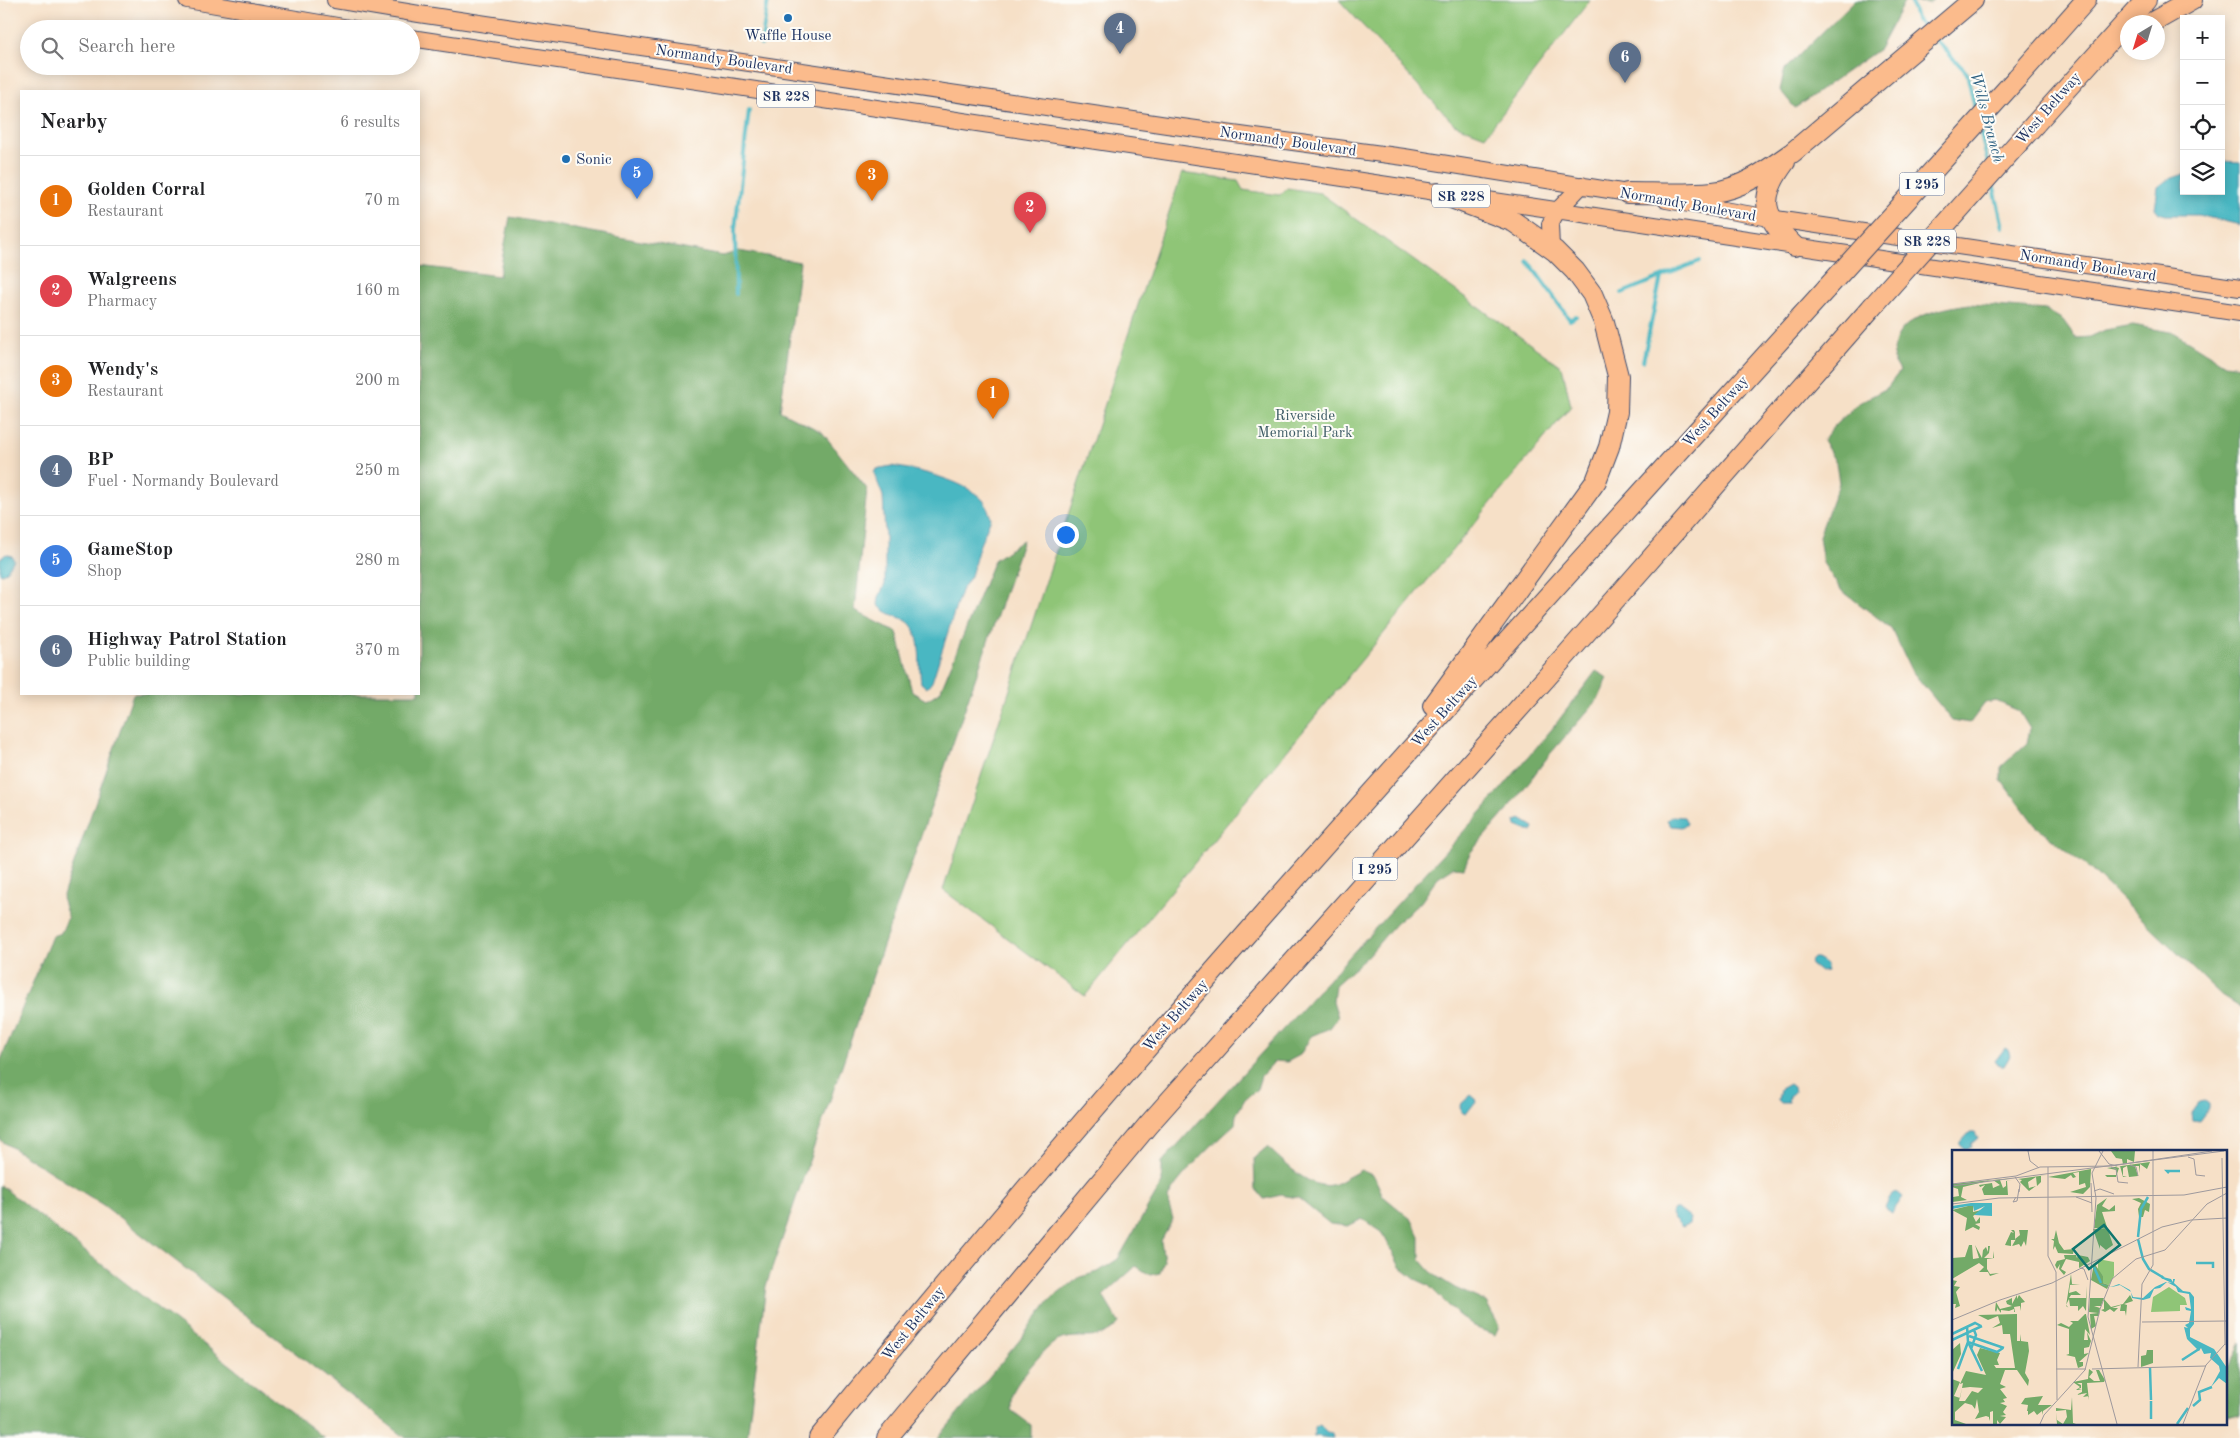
<!DOCTYPE html>
<html lang="en">
<head>
<meta charset="utf-8">
<style>
  :root { --surface:#fff; --page:#f2f2f2; --text:#202124; --muted:#757577; --line:#e0e0e0; --accent:#1f6fb2 }
  body { margin:0; font-family:"Old Standard TT",serif; background:var(--page); color:var(--text) }
  .controls { position:absolute; right:15px; top:15px; display:grid; overflow:hidden; border-radius:0px; box-shadow:0 2px 12px #0003 }
  .controls button { width:45px; height:45px; display:grid; place-items:center; padding:0; border:0; border-bottom:1px solid var(--line); background:var(--surface); color:var(--text); font:25px sans-serif }
  .compass { position:absolute; left:2120px; top:15px; width:45px; height:45px; border-radius:50%; background:var(--surface); box-shadow:0 2px 12px #0003; rotate:218deg }
  .you { position:absolute; left:1065px; top:534px; width:18px; height:18px; margin:-12px; border:4px solid #fff; border-radius:50%; background:#1a73e8; box-shadow:0 0 0 8px #1a73e833 }
  .badge { display:grid; place-items:center; width:32px; height:32px; border-radius:50%; background:var(--accent); color:#fff; font-size:16px; font-weight:700 }
  .pin { position:absolute; translate:-50% -41px; filter:drop-shadow(0 1px 2px #0008) }
  .pin::after { content:''; position:absolute; top:26px; width:18px; height:15px; background:inherit; clip-path:polygon(0 0,100% 0,50% 100%) }
  .list { margin:0; padding:0; list-style:none }
  h2 { display:flex; justify-content:space-between; align-items:center; height:65px; margin:0; padding:0 20px; font-size:21px }
  h2 small { font-size:16px; font-weight:400; color:var(--muted) }
  .list li { display:grid; grid-template-columns:32px 1fr auto; gap:15px; align-items:center; box-sizing:border-box; height:90px; padding:0 20px; border-top:1px solid var(--line) }
  .list b { display:block; font-size:19px; white-space:nowrap }
  .list p { margin:0; font-size:16px; white-space:nowrap; color:var(--muted) }
  .list em { font-size:16px; font-style:normal; color:var(--muted) }
  .icon { flex:none; width:28px; height:28px; fill:none; stroke:currentColor; stroke-width:2; stroke-linecap:round; stroke-linejoin:round }
  .map { position:relative; flex:none; width:2240px; height:1438px; overflow:hidden }
  .search { position:absolute; background:var(--surface); box-shadow:0 2px 12px #0003; left:20px; top:20px; width:400px; height:55px; display:flex; align-items:center; gap:12px; box-sizing:border-box; padding:0 18px; border-radius:28px; color:var(--muted); font-size:19px }
  .panel { position:absolute; background:var(--surface); box-shadow:0 2px 12px #0003; left:20px; top:90px; width:400px; height:605px; border-radius:0px }
  .map>svg:first-child { display:block }
</style>
</head>
<body>
<div class="map">
<svg width="2240" height="1438" viewBox="0 0 2240 1438">
  <rect width="100%" height="100%" fill="#fdfcf7"/>
  <filter id="ink" filterUnits="userSpaceOnUse"><feTurbulence type="fractalNoise" baseFrequency=".02" numOctaves="2"/><feDisplacementMap in="SourceGraphic" scale="10" xChannelSelector="R" yChannelSelector="G"/><feConvolveMatrix kernelMatrix="1 2 1 2 8 2 1 2 1" color-interpolation-filters="sRGB"/></filter>
  <filter id="wash" filterUnits="userSpaceOnUse"><feTurbulence type="fractalNoise" baseFrequency=".0096" numOctaves="4" result="noise"/><feDisplacementMap in="SourceGraphic" scale="20" xChannelSelector="R" yChannelSelector="G"/><feGaussianBlur stdDeviation="1.12" result="paint"/><feColorMatrix in="noise" values="0 0 0 0 0 0 0 0 0 0 0 0 0 0 0 0 0 1.4 0 .05"/><feComposite in="paint" operator="in"/></filter>
  <g filter="url(#wash)">
    <rect width="100%" height="100%" fill="#f6e0c7"/>
    <path fill="#8fc577" stroke="#557a6a" d="M 1339,0 L 1590,0 L 1485,136 L 1454,124 Z
      M 1182,173 L 1238,181 L 1243,190 L 1280,195 L 1287,188 L 1320,193 L 1562,367 L 1571,406 L 1085,996 L 943,890 Z"/>
    <path fill="#73aa68" stroke="#476c63" d="M 1855,0 L 1934,0 L 1930,3 L 1904,2 L 1879,49 L 1795,108 L 1780,90 L 1785,69 Z
      M 510,217 L 723,256 L 739,251 L 800,262 L 780,411 L 822,432 L 867,489 L 855,611 L 897,632 L 912,692 L 926,700 L 940,692 L 994,560 L 1023,540 L 766,1286 L 747,1438 L 406,1438 L 103,1205 L 0,1140 L 0,1062 L 52,936 L 61,933 L 68,917 L 62,898 L 133,694 L 419,694 L 419,266 L 499,276 Z
      M 1970,304 L 2046,310 L 2063,320 L 2076,338 L 2090,337 L 2105,330 L 2133,325 L 2175,333 L 2225,364 L 2240,366 L 2240,1007 L 2221,995 L 2091,870 L 2035,825 L 2001,779 L 2001,767 L 2027,743 L 2030,729 L 2019,711 L 1996,701 L 1985,703 L 1970,723 L 1952,720 L 1911,670 L 1891,628 L 1841,590 L 1823,563 L 1819,536 L 1839,483 L 1836,463 L 1823,440 L 1834,426 L 1859,403 L 1887,388 L 1900,371 L 1893,359 C 1894,353 1894,346 1896,340 C 1904,315 1947,307 1970,304 Z
      M 1596,671 L 1608,678 L 1599,698 L 1550,754 L 1509,808 L 1470,853 L 1464,868 L 1454,867 L 1438,877 L 1421,902 L 1395,924 L 1368,956 L 1335,985 L 1333,1001 L 1338,1017 L 1330,1028 L 1311,1036 L 1300,1055 L 1287,1062 L 1275,1061 L 1261,1076 L 1257,1089 L 1245,1099 L 1236,1115 L 1235,1124 C 1222,1135 1169,1185 1168,1200 C 1168,1205 1172,1214 1173,1219 L 1161,1241 L 1164,1261 L 1160,1273 L 1150,1275 L 1136,1266 L 1103,1296 L 1119,1323 C 1099,1346 1080,1331 1057,1341 C 1045,1347 1017,1381 1012,1394 C 1011,1399 1011,1405 1011,1410 L 1031,1425 L 1031,1438 L 938,1438 L 1019,1341 L 1050,1300 L 1080,1277 L 1098,1272 L 1118,1259 L 1162,1183 L 1162,1162 L 1483,810 L 1552,729 Z
      M 1267,1147 C 1284,1161 1313,1195 1337,1183 C 1345,1179 1353,1174 1361,1170 L 1374,1176 L 1383,1196 L 1412,1220 L 1420,1237 L 1420,1259 L 1433,1274 L 1455,1288 L 1486,1302 L 1499,1326 L 1495,1335 L 1474,1327 L 1457,1314 L 1428,1285 L 1415,1279 L 1400,1267 L 1382,1232 L 1362,1219 L 1348,1226 L 1330,1224 L 1298,1198 L 1281,1195 L 1264,1199 L 1255,1188 L 1254,1158 Z
      M 0,1185 L 324,1438 L 0,1438 Z
      M 2240,1343 L 2240,1416 L 2226,1415 L 2226,1370 Z"/>
    <path fill="#49b7c2" stroke="#327390" d="M 2221,161 L 2240,162 L 2240,225 L 2198,215 L 2166,215 L 2159,213 L 2155,208 L 2158,187 L 2167,180 L 2184,174 L 2184,191 L 2221,191 Z
      M 891,466 C 918,470 964,480 983,500 C 987,505 989,513 991,518 L 979,547 L 971,576 L 961,591 L 932,682 L 927,688 L 921,683 C 918,665 924,630 905,620 C 895,615 886,614 878,605 L 879,597 L 885,584 L 885,536 L 883,496 L 874,473 L 876,469 Z
      M 6,554 L 12,556 L 14,560 L 7,571 L 2,574 L 0,573 L 0,559 Z
      M 1672,816 L 1684,817 L 1687,823 L 1682,827 L 1671,826 L 1667,820 Z
      M 1521,819 L 1534,827 L 1533,831 L 1528,831 L 1516,826 L 1515,821 Z
      M 1813,958 L 1817,958 L 1826,965 L 1826,971 L 1820,972 L 1811,965 L 1810,961 Z
      M 2005,1048 L 2008,1050 L 2010,1056 L 2004,1066 L 1999,1066 L 1995,1061 Z
      M 1789,1084 L 1793,1087 L 1794,1092 L 1789,1096 L 1788,1103 L 1781,1103 L 1778,1100 L 1780,1089 Z
      M 1471,1095 L 1477,1100 L 1466,1114 L 1461,1112 L 1460,1105 Z
      M 2205,1101 L 2209,1104 L 2209,1109 L 2200,1121 L 2193,1120 L 2192,1113 L 2200,1102 Z
      M 1970,1132 L 1975,1132 L 1978,1138 L 1971,1144 L 1972,1147 L 1965,1149 L 1961,1146 L 1961,1142 Z
      M 1897,1192 L 1903,1197 L 1892,1213 L 1885,1208 L 1892,1194 Z
      M 1674,1209 L 1678,1209 L 1690,1218 L 1689,1224 L 1682,1227 L 1673,1218 L 1671,1214 Z
      M 1320,1425 L 1327,1432 L 1332,1433 L 1333,1438 L 1314,1436 L 1314,1428 Z"/>
    <g fill="none" stroke-linecap="round" stroke-linejoin="round">
      <path stroke="#49b7c2" stroke-width="4" d="M 1911,0 L 1916,19 L 1927,30
        M 1935,39 L 1967,73 L 1976,113
        M 761,45 L 768,0
        M 1980,130 L 1989,167
        M 1993,183 L 2003,227
        M 1528,261 L 1570,320 L 1576,316
        M 1622,293 L 1700,261
        M 736,294 L 735,229 L 749,110
        M 1643,361 L 1661,277"/>
    </g>
  </g>
  <g filter="url(#ink)">
    <g fill="none" stroke-linecap="round" stroke-linejoin="round">
      <defs>
        <path id="primary" d="M 187,0 L 355,29
          M 335,0 L 419,14 L 1167,125 L 1404,157 L 1640,195
          M 411,38 L 2240,313
          M 1666,200 L 1770,218 L 2240,288
          M 1551,248 L 1550,224 L 1557,211 L 1582,185"/>
        <path id="highway" d="M 2153,22 L 2192,0
          M 2017,78 L 2086,0
          M 2035,124 L 2146,0
          M 1785,162 C 1758,198 1762,215 1794,246
          M 1627,193 C 1655,193 1685,195 1713,192 C 1742,189 1769,169 1793,152 L 1973,0
          M 1433,706 L 1596,481 L 1609,447 L 1617,412 L 1618,376 L 1604,322 L 1592,294 L 1575,271 L 1555,251 L 1514,222 L 1438,193
          M 819,1438 C 1140,1042 1484,667 1826,289
          M 887,1438 L 1148,1125 L 1562,660 L 1872,307"/>
      </defs>
      <use href="#primary" stroke="#3c4a6e" stroke-width="18"/>
      <use href="#highway" stroke="#3c4a6e" stroke-width="22"/>
      <use href="#primary" stroke="#fbbb8c" stroke-width="16"/>
      <use href="#highway" stroke="#fbbb8c" stroke-width="20"/>
      <defs>
        <path id="highway-bridge" d="M 1826,289 L 2017,78
          M 1872,307 L 2035,124"/>
      </defs>
      <use href="#highway-bridge" stroke="#3c4a6e" stroke-width="22" stroke-linecap="butt"/>
      <use href="#highway-bridge" stroke="#fbbb8c" stroke-width="20"/>
    </g>
  </g>
  <g fill="#1f6fb2" stroke="#fdfcf7" stroke-width="2">
    <circle cx="788" cy="18" r="5"/>
    <circle cx="566" cy="159" r="5"/>
  </g>
  <g text-anchor="middle" stroke-width="4" stroke-linejoin="round" paint-order="stroke">
    <g fill="#fdfcf7" stroke="#5f6c8c" stroke-width="1">
      <rect x="757" y="84.5" width="58" height="23" rx="4"/>
      <rect x="1899.5" y="172.5" width="45" height="23" rx="4"/>
      <rect x="1432" y="184.5" width="58" height="23" rx="4"/>
      <rect x="1898" y="229.5" width="58" height="23" rx="4"/>
      <rect x="1352.5" y="857.5" width="45" height="23" rx="4"/>
    </g>
    <g font-size="14" font-weight="bold" fill="#1b2f5e">
      <text x="786" y="101">SR 228</text>
      <text x="1922" y="189">I 295</text>
      <text x="1461" y="201">SR 228</text>
      <text x="1927" y="246">SR 228</text>
      <text x="1375" y="874">I 295</text>
    </g>
    <g font-size="15" fill="#1b2f5e" stroke="#fdfcf7">
      <text x="788" y="40">Waffle House</text>
      <text x="576" y="164" text-anchor="start">Sonic</text>
    </g>
    <g font-size="15" fill="#1b2f5e" stroke="#fdfcf7">
      <text transform="translate(724 59) rotate(8)" y="5">Normandy Boulevard</text>
      <text transform="translate(2048 108) rotate(-49)" y="5">West Beltway</text>
      <text transform="translate(1288 141) rotate(8)" y="5">Normandy Boulevard</text>
      <text transform="translate(1688 204) rotate(10)" y="5">Normandy Boulevard</text>
      <text transform="translate(2088 265) rotate(9)" y="5">Normandy Boulevard</text>
      <text transform="translate(1715 411) rotate(-48)" y="5">West Beltway</text>
      <text transform="translate(1444 711) rotate(-48)" y="5">West Beltway</text>
      <text transform="translate(1175 1015) rotate(-49)" y="5">West Beltway</text>
      <text transform="translate(913 1323) rotate(-51)" y="5">West Beltway</text>
    </g>
    <g font-size="15" fill="#3e5c66" stroke="#fdfcf7">
      <text x="1305" y="420">Riverside<tspan x="1305" dy="17">Memorial Park</tspan></text>
    </g>
    <g font-size="16" font-style="italic" fill="#2b5f81" stroke="#fdfcf7">
      <text transform="translate(1988 117) rotate(75)" y="6">Wills Branch</text>
    </g>
  </g>
  <g transform="translate(1952 1150)">
    <rect width="275" height="275" fill="#f6e0c7"/>
    <path d="M 146,109 L 162,112 L 162,126 L 157,135 L 151,133 L 151,126 L 146,123 ZM 217,137 L 233,148 L 235,155 L 228,155 L 228,161 L 199,162 L 201,147 Z" fill="#8fc577"/>
    <path d="M 159,1 L 183,1 L 182,12 L 175,9 L 175,13 L 171,14 L 170,9 L 164,8 ZM 198,12 L 195,19 L 188,14 L 188,23 L 187,16 L 183,16 L 186,26 L 177,27 L 175,16 L 171,18 L 171,26 L 175,27 L 171,27 L 168,16 L 164,17 L 167,18 L 164,27 L 155,27 L 153,25 L 164,25 L 164,20 L 155,18 ZM 139,19 L 138,37 L 131,44 L 118,42 L 134,37 L 133,33 L 127,35 L 127,22 L 121,23 L 124,27 L 121,28 L 119,25 L 113,29 L 96,27 ZM 95,25 L 89,26 L 89,32 L 85,36 L 84,27 L 76,32 L 77,38 L 84,36 L 77,41 L 68,32 L 70,30 L 66,29 ZM 63,28 L 48,30 L 51,38 L 54,36 L 54,31 L 60,30 L 55,31 L 56,45 L 32,45 L 30,39 L 33,35 L 28,37 L 27,35 L 40,33 L 41,38 L 48,35 L 41,30 ZM 40,30 L 11,37 L 9,47 L 15,50 L 0,52 L 1,47 L 7,46 L 6,39 L 0,37 L 0,34 ZM 155,48 L 150,56 L 157,60 L 163,55 L 163,61 L 150,62 L 161,95 L 154,100 L 148,95 L 148,99 L 141,79 L 155,79 L 142,78 L 145,55 ZM 187,48 L 198,54 L 197,62 L 193,60 L 191,67 L 187,67 L 186,59 L 189,53 L 180,49 ZM 16,56 L 21,56 L 21,62 L 30,60 L 21,66 L 24,72 L 28,67 L 28,73 L 23,74 L 28,77 L 27,80 L 21,77 L 13,81 L 15,68 L 0,60 ZM 59,80 L 62,80 L 63,82 L 63,89 L 68,85 L 67,80 L 76,80 L 74,96 L 72,91 L 69,97 L 67,94 L 60,96 L 64,89 L 63,90 L 59,90 L 59,96 L 53,95 L 59,82 L 62,83 ZM 104,80 L 107,93 L 112,100 L 122,99 L 121,104 L 106,103 L 103,96 L 101,100 L 102,91 L 99,89 L 102,89 ZM 17,95 L 20,95 L 21,109 L 27,108 L 23,95 L 30,108 L 31,100 L 34,97 L 36,102 L 36,96 L 38,96 L 37,103 L 32,108 L 41,108 L 41,101 L 42,108 L 35,109 L 35,119 L 38,124 L 47,123 L 38,126 L 36,122 L 27,122 L 32,117 L 27,113 L 0,129 L 0,108 L 13,107 ZM 112,105 L 124,105 L 125,108 L 126,105 L 136,107 L 138,111 L 127,118 L 127,112 L 114,109 L 109,119 L 114,122 L 112,125 L 107,119 L 108,114 L 105,119 L 103,115 L 105,111 L 113,109 ZM 142,113 L 151,126 L 151,133 L 157,135 L 155,139 L 139,130 ZM 119,124 L 120,134 L 128,134 L 118,135 L 117,143 L 124,141 L 129,145 L 119,145 L 117,148 L 134,148 L 135,136 L 134,161 L 131,156 L 126,161 L 126,156 L 118,156 L 117,149 L 114,155 L 117,158 L 114,156 ZM 0,130 L 5,131 L 2,136 L 8,137 L 4,142 L 8,156 L 3,158 L 4,154 L 0,154 ZM 65,145 L 65,149 L 67,145 L 73,152 L 69,153 L 69,161 L 68,156 L 62,157 L 63,162 L 62,162 L 62,159 L 57,161 L 49,160 L 49,163 L 46,159 L 46,163 L 46,157 L 44,162 L 43,160 L 44,152 L 48,159 L 60,156 L 55,154 L 54,151 L 60,148 L 60,154 ZM 178,145 L 181,151 L 172,154 L 175,155 L 174,166 L 173,161 L 168,161 L 169,155 L 160,158 L 166,158 L 162,162 L 158,159 L 153,162 L 149,160 L 152,159 L 152,149 L 159,157 L 171,154 ZM 138,148 L 152,148 L 149,156 L 142,156 L 148,158 L 147,166 L 142,166 L 144,176 L 139,179 L 138,164 L 146,163 L 137,162 ZM 65,164 L 65,191 L 68,191 L 68,184 L 69,191 L 76,192 L 77,201 L 73,223 L 77,230 L 76,236 L 65,220 L 53,220 L 48,234 L 54,237 L 48,239 L 55,248 L 51,249 L 53,252 L 48,253 L 55,256 L 51,262 L 54,265 L 48,266 L 54,267 L 48,274 L 45,270 L 45,274 L 41,274 L 41,261 L 38,262 L 38,268 L 37,271 L 37,267 L 34,266 L 23,269 L 27,262 L 25,249 L 23,259 L 20,255 L 13,253 L 3,262 L 3,270 L 14,274 L 0,274 L 0,229 L 8,232 L 2,246 L 8,248 L 11,233 L 8,234 L 14,221 L 34,225 L 25,205 L 28,198 L 48,203 L 45,210 L 47,215 L 42,215 L 44,218 L 63,218 L 58,184 L 51,184 L 50,175 L 40,178 L 48,173 L 46,166 L 36,170 L 26,165 ZM 18,237 L 31,238 L 26,243 L 20,241 L 13,251 L 7,251 L 10,238 ZM 133,164 L 134,164 L 138,185 L 133,179 L 132,190 L 136,190 L 135,182 L 139,191 L 137,197 L 132,198 L 132,204 L 137,203 L 127,212 L 131,212 L 131,216 L 126,218 L 123,207 L 114,205 L 117,204 L 117,179 L 105,175 L 109,173 L 117,177 L 121,173 L 118,171 L 126,171 ZM 8,193 L 9,204 L 0,224 L 0,200 ZM 195,200 L 201,200 L 201,213 L 189,217 L 189,206 L 194,205 ZM 137,219 L 141,222 L 137,227 L 142,231 L 148,231 L 144,220 L 147,220 L 153,230 L 152,232 L 135,233 L 137,250 L 137,246 L 131,247 L 135,243 L 124,245 L 130,242 L 130,233 L 125,233 L 129,235 L 129,238 L 126,239 L 130,240 L 124,240 L 128,237 L 121,232 L 136,229 ZM 91,246 L 86,255 L 100,255 L 91,261 L 91,265 L 90,261 L 85,265 L 82,261 L 76,265 L 76,261 L 69,261 L 75,261 L 76,255 L 69,254 L 73,248 ZM 120,247 L 121,273 L 124,274 L 105,274 L 104,262 L 105,270 L 111,274 L 115,267 L 114,260 L 104,261 L 104,258 L 119,260 Z" fill="#73aa68" fill-rule="evenodd"/>
    <path d="M 19,53 L 40,53 L 40,66 L 22,65 L 33,56 L 22,61 L 21,56 L 16,56 L 0,59 L 0,56 ZM 211,125 L 211,127 L 219,129 L 221,132 L 221,129 L 223,129 L 222,133 L 231,141 L 238,142 L 242,147 L 242,174 L 238,179 L 238,187 L 262,199 L 275,218 L 275,234 L 267,228 L 259,237 L 268,221 L 267,216 L 258,208 L 259,203 L 252,204 L 249,198 L 247,201 L 235,189 L 232,177 L 236,178 L 233,175 L 237,173 L 239,161 L 234,160 L 233,157 L 239,159 L 237,144 L 226,142 L 224,137 L 215,132 L 208,138 L 202,139 L 198,148 L 191,150 L 180,148 L 179,142 L 168,135 L 160,137 L 150,135 L 149,134 L 159,137 L 167,134 L 178,140 L 181,147 L 191,148 L 203,137 L 214,132 L 220,133 L 209,128 Z" fill="#49b7c2"/>
    <path fill="none" stroke="#49b7c2" stroke-width="2.5" d="M 217,23 L 215,21 L 228,21M 186,87 L 189,59 L 196,47M 186,89 L 191,109 L 197,119 L 212,128M 244,113 L 261,113 L 261,118M 142,117 L 149,133M 15,176 L 16,192 L 45,202 L 51,198M 0,184 L 23,173 L 29,176M 17,186 L 52,198M 0,190 L 30,176M 19,199 L 24,185 L 22,180M 230,210 L 247,199M 198,218 L 199,250M 6,219 L 16,192 L 30,221M 199,251 L 199,269M 241,256 L 248,250 L 247,242 L 260,237M 225,274 L 236,258"/>
    <path fill="none" stroke="#9e999d" stroke-width="1" d="M 76,1 L 78,11 L 87,18M 147,1 L 157,14 L 165,16M 151,1 L 140,23 L 144,48 L 136,167 L 165,274M 236,7 L 242,9 L 244,25 L 253,26M 270,8 L 273,195M 178,15 L 184,17 L 186,26M 96,17 L 96,106 L 104,122 L 105,250M 159,17 L 164,19 L 166,32 L 176,33M 63,27 L 68,34 L 67,42M 139,33 L 140,62M 0,34 L 64,26 L 88,17 L 159,16 L 260,1M 0,36 L 272,1M 142,41 L 148,39 L 162,44M 64,47 L 61,52 L 65,51 L 67,39M 124,47 L 140,53M 0,54 L 47,48 L 232,45 L 275,37M 128,118 L 132,119 L 136,130M 0,170 L 48,150 L 100,133 L 210,77 L 239,70 L 275,68M 190,172 L 275,171M 186,217 L 190,134 L 201,115 L 201,1M 104,219 L 134,219M 140,219 L 254,216M 88,274 L 92,265 L 133,220 L 148,159 L 160,129 L 184,109 L 213,100 L 255,54 L 275,43M 231,274 L 254,215 L 273,194"/>
    <path fill="#0f766e" fill-opacity="0.15" stroke="#0f766e" stroke-width="2.5" d="M 152,75 L 168,95 L 137,119 L 121,99 Z"/>
    <rect width="275" height="275" fill="none" stroke="#1b2f5e" stroke-width="2.5"/>
  </g>
</svg>
<div class="controls">
<button>+</button>
<button>−</button>
<button><svg class="icon" aria-label="locate" viewBox="0 0 24 24"><circle cx="12" cy="12" r="6"/><path d="M12 2v4M12 18v4M2 12h4M18 12h4"/></svg></button>
<button><svg class="icon" aria-label="layers" viewBox="0 0 24 24"><path d="M12 4l9 5-9 5-9-5zM3 14l9 5 9-5"/></svg></button>
</div>
<svg class="compass" viewBox="-18 -18 36 36"><path d="M0-13l5 13h-10z" fill="#e53935"/><path d="M0 13l5-13h-10z" fill="#757577"/></svg>
<div class="you"></div>
<div class="pin badge" style="left:993px;top:419px;background:#e8710a">1</div>
<div class="pin badge" style="left:1030px;top:233px;background:#e0444e">2</div>
<div class="pin badge" style="left:872px;top:201px;background:#e8710a">3</div>
<div class="pin badge" style="left:1120px;top:54px;background:#5c6f8a">4</div>
<div class="pin badge" style="left:637px;top:199px;background:#3f7fe0">5</div>
<div class="pin badge" style="left:1625px;top:83px;background:#5c6f8a">6</div>
<div class="search"><svg class="icon" aria-label="search" viewBox="0 0 24 24"><circle cx="10" cy="10" r="6"/><path d="M15 15l6 6"/></svg>Search here</div>
<section class="panel">
<h2>Nearby<small>6 results</small></h2>
<ul class="list">
<li><span class="badge" style="background:#e8710a">1</span><div><b>Golden Corral</b><p>Restaurant</p></div><em>70 m</em></li>
<li><span class="badge" style="background:#e0444e">2</span><div><b>Walgreens</b><p>Pharmacy</p></div><em>160 m</em></li>
<li><span class="badge" style="background:#e8710a">3</span><div><b>Wendy's</b><p>Restaurant</p></div><em>200 m</em></li>
<li><span class="badge" style="background:#5c6f8a">4</span><div><b>BP</b><p>Fuel · Normandy Boulevard</p></div><em>250 m</em></li>
<li><span class="badge" style="background:#3f7fe0">5</span><div><b>GameStop</b><p>Shop</p></div><em>280 m</em></li>
<li><span class="badge" style="background:#5c6f8a">6</span><div><b>Highway Patrol Station</b><p>Public building</p></div><em>370 m</em></li>
</ul>
</section>
</div>
</body>
</html>
